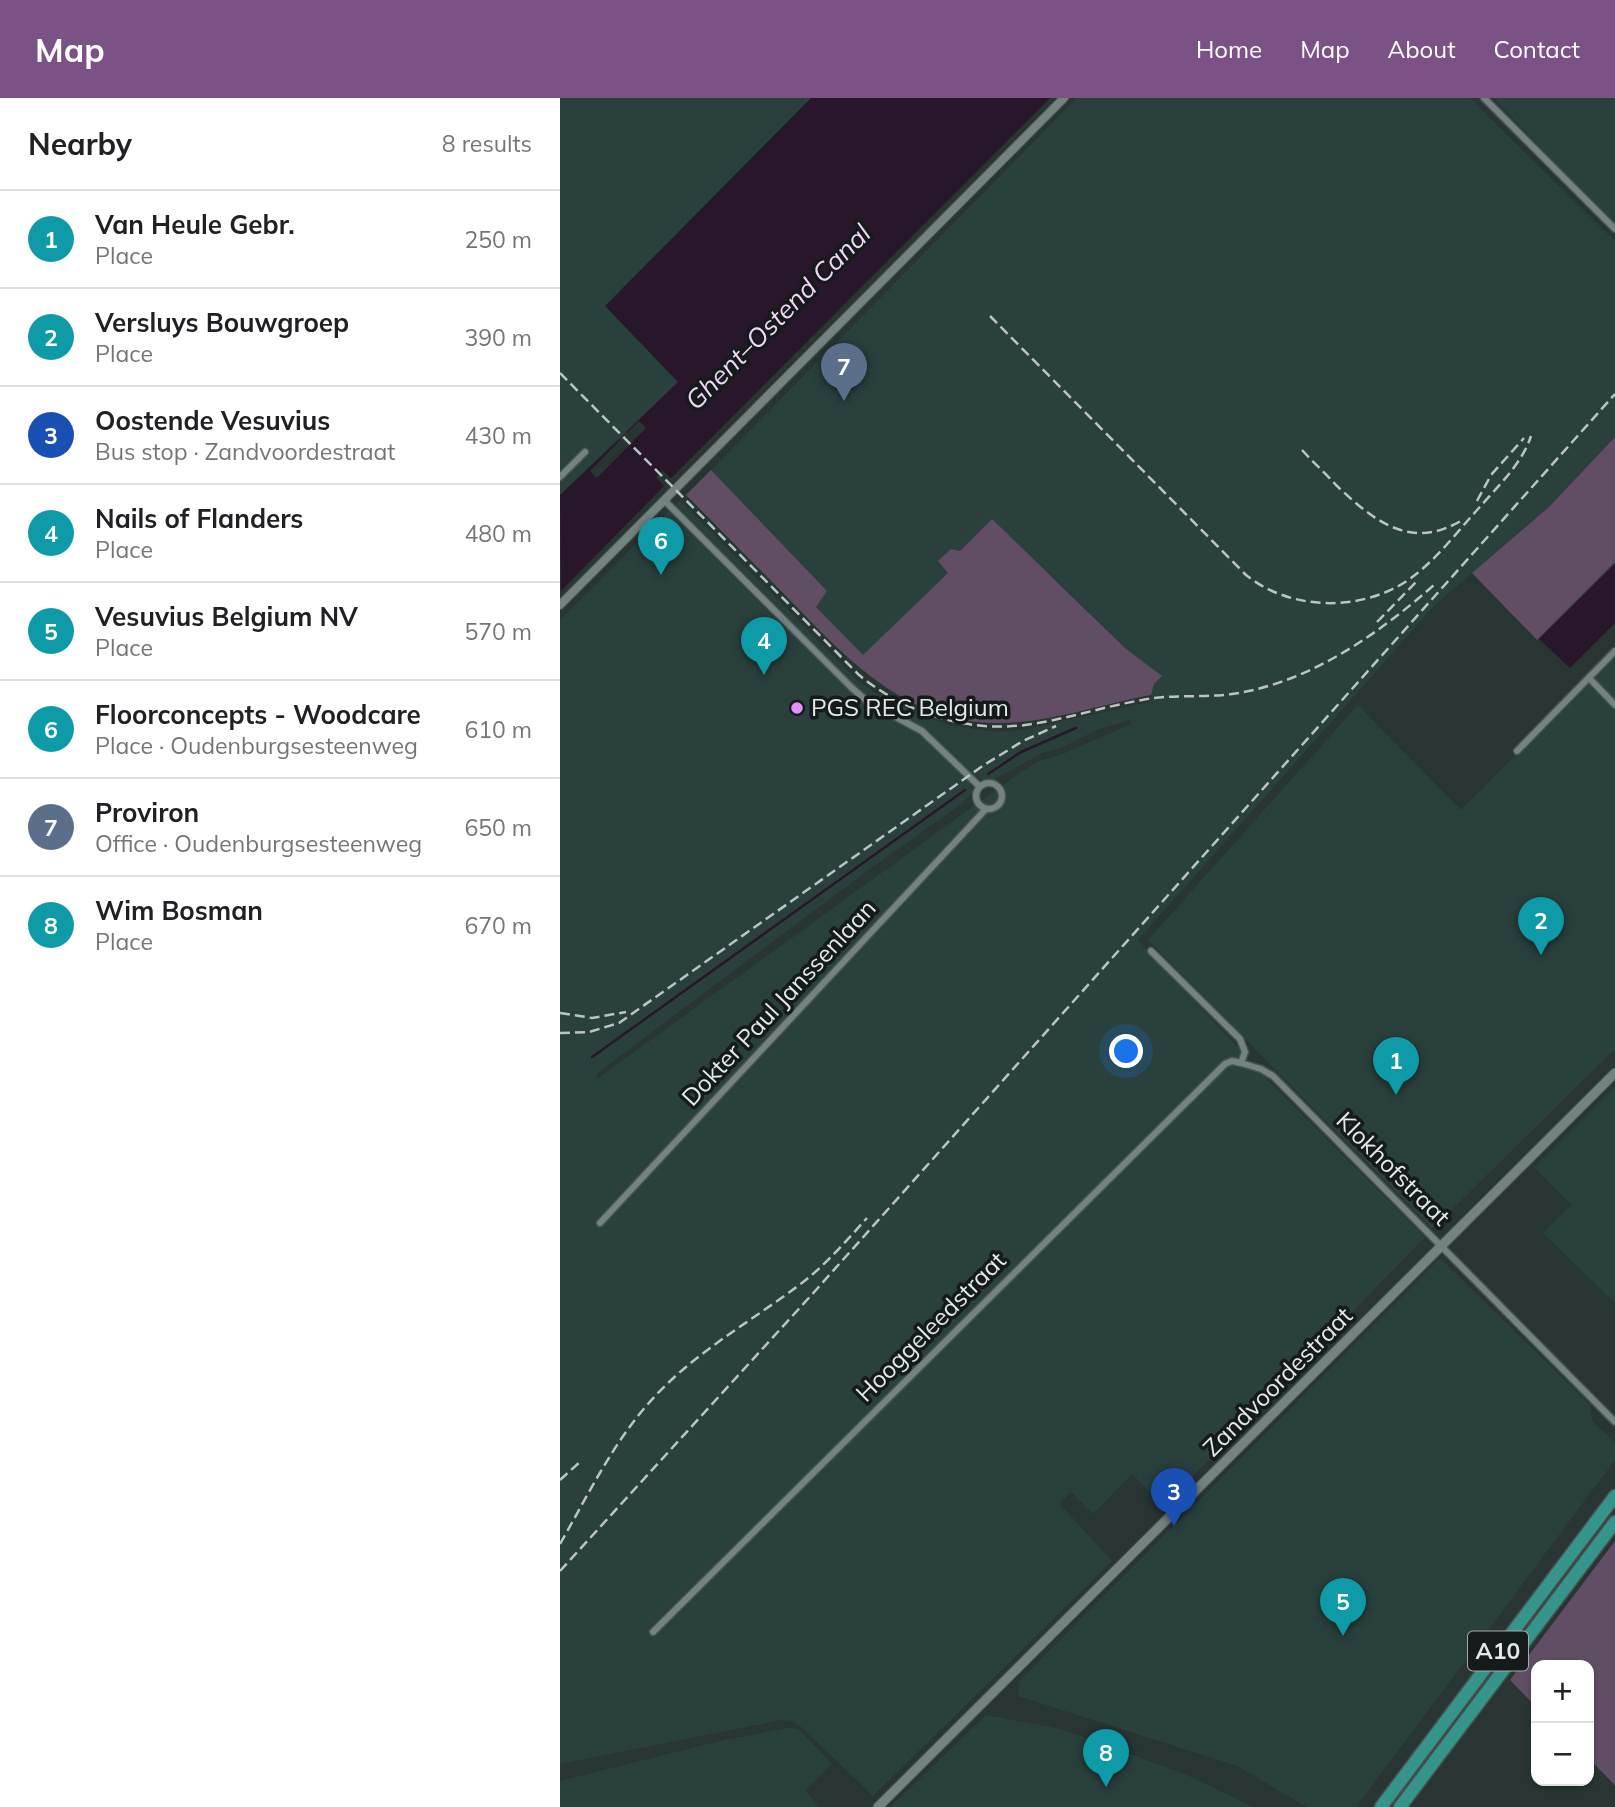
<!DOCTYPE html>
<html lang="en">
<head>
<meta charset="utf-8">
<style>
  :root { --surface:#fff; --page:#f2f2f2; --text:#202124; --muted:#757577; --line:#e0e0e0; --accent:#7a5286 }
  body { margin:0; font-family:Mulish,sans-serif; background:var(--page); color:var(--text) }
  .controls { position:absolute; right:21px; bottom:21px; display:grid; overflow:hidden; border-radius:14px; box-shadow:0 2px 5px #0004 }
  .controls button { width:63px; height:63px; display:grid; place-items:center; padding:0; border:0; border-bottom:2px solid var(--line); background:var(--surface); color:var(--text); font:35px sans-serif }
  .you { position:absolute; left:567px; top:954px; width:24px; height:24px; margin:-18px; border:5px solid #fff; border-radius:50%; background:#1a73e8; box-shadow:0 0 0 10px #1a73e833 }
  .badge { display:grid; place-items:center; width:46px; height:46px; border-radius:50%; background:var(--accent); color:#fff; font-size:23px; font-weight:700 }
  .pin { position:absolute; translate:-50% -58px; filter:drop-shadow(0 2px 4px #0008) }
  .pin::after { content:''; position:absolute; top:37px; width:24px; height:21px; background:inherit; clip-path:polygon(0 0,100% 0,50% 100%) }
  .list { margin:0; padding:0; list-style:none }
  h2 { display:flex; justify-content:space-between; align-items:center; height:91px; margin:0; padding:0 28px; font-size:30px }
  h2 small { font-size:23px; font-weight:400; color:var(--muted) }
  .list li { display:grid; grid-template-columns:46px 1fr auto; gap:21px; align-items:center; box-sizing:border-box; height:98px; padding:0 28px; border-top:2px solid var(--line) }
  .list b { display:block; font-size:26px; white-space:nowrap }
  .list p { margin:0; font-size:23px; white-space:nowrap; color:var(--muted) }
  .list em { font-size:23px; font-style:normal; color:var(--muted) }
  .map { position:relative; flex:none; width:1055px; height:1709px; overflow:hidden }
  header { display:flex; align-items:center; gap:42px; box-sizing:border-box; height:98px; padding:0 35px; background:var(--accent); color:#fff }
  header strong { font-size:33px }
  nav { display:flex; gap:38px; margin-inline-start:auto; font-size:24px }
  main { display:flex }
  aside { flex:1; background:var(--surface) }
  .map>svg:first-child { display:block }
</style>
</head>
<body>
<header>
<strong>Map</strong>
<nav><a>Home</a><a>Map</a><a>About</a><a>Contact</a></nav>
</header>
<main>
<aside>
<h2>Nearby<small>8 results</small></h2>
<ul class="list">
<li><span class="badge" style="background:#0f9aa8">1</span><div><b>Van Heule Gebr.</b><p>Place</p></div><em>250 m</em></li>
<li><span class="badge" style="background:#0f9aa8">2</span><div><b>Versluys Bouwgroep</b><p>Place</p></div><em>390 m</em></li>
<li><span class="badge" style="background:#1a4fb4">3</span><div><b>Oostende Vesuvius</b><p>Bus stop · Zandvoordestraat</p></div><em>430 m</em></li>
<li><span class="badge" style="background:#0f9aa8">4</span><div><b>Nails of Flanders</b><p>Place</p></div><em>480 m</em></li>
<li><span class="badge" style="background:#0f9aa8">5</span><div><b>Vesuvius Belgium NV</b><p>Place</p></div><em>570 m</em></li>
<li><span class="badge" style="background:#0f9aa8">6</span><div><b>Floorconcepts - Woodcare</b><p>Place · Oudenburgsesteenweg</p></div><em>610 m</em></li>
<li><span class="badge" style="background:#5c6f8a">7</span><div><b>Proviron</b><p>Office · Oudenburgsesteenweg</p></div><em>650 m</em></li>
<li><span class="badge" style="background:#0f9aa8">8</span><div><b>Wim Bosman</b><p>Place</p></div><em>670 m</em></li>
</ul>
</aside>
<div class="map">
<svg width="1055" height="1709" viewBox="0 0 1055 1709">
  <rect width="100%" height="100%" fill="#283533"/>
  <path fill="#2a403d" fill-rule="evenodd" d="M 0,0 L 251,0 L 46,208 L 119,284 L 0,397 Z
    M 517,0 L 910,0 L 1055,143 L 1055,339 L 989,409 L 875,507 L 578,842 L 703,977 L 865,1139 L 604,1408 L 572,1376 L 533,1416 L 511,1394 L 500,1406 L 552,1463 L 313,1698 L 240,1628 L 233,1623 L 221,1622 L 0,1666 L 0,522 L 120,402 L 297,582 L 315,595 L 353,614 L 389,627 L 435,634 L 462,632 L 589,604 L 594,586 L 601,577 L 565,550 L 492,478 L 391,451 L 379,463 L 388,475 L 303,558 L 255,508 L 267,493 L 151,372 ZM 570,622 L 571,626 L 500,657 L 479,663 L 458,676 L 37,981 L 36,977 L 43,971 L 117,915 L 321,763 L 400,707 L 413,694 L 408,682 L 414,677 L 424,682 L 433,682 L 482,655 L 501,650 L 537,632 Z
    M 933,0 L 1055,0 L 1055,128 Z
    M 1055,557 L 1055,951 L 872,1131 L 588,842 L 798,607 L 901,712 Z
    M 1055,988 L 1055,1205 L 983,1135 L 1011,1107 L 974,1069 Z
    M 880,1160 L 1030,1307 L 1032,1323 L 1055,1344 L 1055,1362 L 796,1709 L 747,1709 L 677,1668 L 458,1598 L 459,1583 Z
    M 426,1617 L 501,1631 L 627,1677 L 693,1709 L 330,1709 Z
    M 227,1630 L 238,1631 L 272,1666 L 245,1693 L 260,1709 L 0,1709 L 0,1683 L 160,1643 Z"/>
  <path fill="#614e65" d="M 1055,339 L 1055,464 L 977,542 L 912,475 L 989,409 Z
    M 151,372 L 267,493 L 256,509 L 303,557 L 388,475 L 378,463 L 391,451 L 400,453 L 432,421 L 565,550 L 602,578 L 594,586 L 591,597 C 543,606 488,625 440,625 C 347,627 286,560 227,499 C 193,465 160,431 126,397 Z
    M 1055,1443 L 1055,1687 L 1029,1661 L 1029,1567 L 976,1567 L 976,1609 L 950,1582 Z"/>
  <path fill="#28172b" d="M 251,0 L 490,0 L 111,380 L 102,372 L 96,379 L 104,388 L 1,493 L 0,397 L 59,341 L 68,349 L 74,342 L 66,334 L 118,284 L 45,208 Z
    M 1055,466 L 1055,525 L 1010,570 L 979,541 Z"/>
  <path fill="#283533" d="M 79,323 L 86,330 L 37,380 L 30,373 L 62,340 L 67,344 L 70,342 L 65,337 Z"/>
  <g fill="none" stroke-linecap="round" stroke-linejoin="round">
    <path stroke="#28172b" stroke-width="2.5" d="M 428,676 L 461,654 L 516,630
      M 32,959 L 405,692"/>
    <defs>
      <path id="minor" d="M 924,0 L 1055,131
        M 0,379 L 25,354
        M 104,402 L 292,590 L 308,604 L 362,633 L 419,688
        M 1029,580 L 1055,607
        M 957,653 L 1055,553
        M416 698a13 13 0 1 1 26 0a13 13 0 1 1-26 0Z
        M 591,853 L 680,941 L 685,954 L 681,965 L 701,971 L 713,978 L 1055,1324
        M 40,1125 L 426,711
        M 93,1534 L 665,966 L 672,963 L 681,965"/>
      <path id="tertiary" d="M 0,507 L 504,0"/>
      <path id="secondary" d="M 318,1709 L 1055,975"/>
      <path id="motorway" d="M 821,1709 L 1055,1398
        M 840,1709 L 1055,1424"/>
    </defs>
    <use href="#minor" stroke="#475250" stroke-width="9"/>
    <use href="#tertiary" stroke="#475250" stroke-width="10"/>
    <use href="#secondary" stroke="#475250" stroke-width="11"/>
    <use href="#motorway" stroke="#475250" stroke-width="15"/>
    <use href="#minor" stroke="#748280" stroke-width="6"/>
    <use href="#tertiary" stroke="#748280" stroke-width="8"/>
    <use href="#secondary" stroke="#748280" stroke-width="9"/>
    <use href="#motorway" stroke="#36958a" stroke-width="12"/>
    <path stroke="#bbc4c2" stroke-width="2.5" stroke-dasharray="10 5" stroke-linecap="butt" d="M 430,218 L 686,477 C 732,514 804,514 851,480 C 877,461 897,434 918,411 C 937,389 962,366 971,338
      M 0,275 L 299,577 C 349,618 415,637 478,625 C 513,619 547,608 582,602 C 611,596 642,600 672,596 C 749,585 817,537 874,487
      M 742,352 C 753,364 765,375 776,387 C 814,423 851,454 904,421
      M 917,403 L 931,377 L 964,340
      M 817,524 L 856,484
      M 0,915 L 32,920 L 66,914
      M 0,935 L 29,934 L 59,925 L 424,667 L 463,643 L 496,628
      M 0,1382 L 21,1363
      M 0,1446 C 32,1390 59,1332 106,1287 C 148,1246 201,1217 247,1181 C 269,1163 288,1141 307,1120
      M 0,1473 L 256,1192 L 1055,296"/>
  </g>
  <circle fill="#e98dfe" stroke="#151b1a" stroke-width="2.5" cx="237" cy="610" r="7"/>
  <g text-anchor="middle" stroke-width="7" stroke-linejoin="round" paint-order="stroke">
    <rect fill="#151b1a" stroke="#a4acaa" stroke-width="2" x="908" y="1533.5" width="60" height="39" rx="5"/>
    <g font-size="23" font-weight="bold" fill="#e2eae8">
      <text x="938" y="1561">A10</text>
    </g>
    <g font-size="24" fill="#e2eae8" stroke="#151b1a" text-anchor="start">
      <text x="251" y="618">PGS REC Belgium</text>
    </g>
    <g font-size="24" fill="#e2eae8" stroke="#151b1a">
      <text transform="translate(219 905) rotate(-47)" y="8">Dokter Paul Janssenlaan</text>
      <text transform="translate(833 1071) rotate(45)" y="8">Klokhofstraat</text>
      <text transform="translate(371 1229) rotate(-45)" y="8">Hooggeleedstraat</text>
      <text transform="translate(718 1284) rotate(-45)" y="8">Zandvoordestraat</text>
    </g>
    <g font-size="26" font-style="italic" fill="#f3d4fa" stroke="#151b1a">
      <text transform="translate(218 219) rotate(-45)" y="9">Ghent–Ostend Canal</text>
    </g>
  </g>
</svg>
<div class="controls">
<button>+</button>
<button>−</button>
</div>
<div class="you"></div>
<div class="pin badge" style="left:836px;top:997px;background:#0f9aa8">1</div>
<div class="pin badge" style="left:981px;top:857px;background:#0f9aa8">2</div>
<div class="pin badge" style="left:614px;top:1428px;background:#1a4fb4">3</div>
<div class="pin badge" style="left:204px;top:577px;background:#0f9aa8">4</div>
<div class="pin badge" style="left:783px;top:1538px;background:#0f9aa8">5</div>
<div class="pin badge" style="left:101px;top:477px;background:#0f9aa8">6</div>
<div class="pin badge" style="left:284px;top:303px;background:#5c6f8a">7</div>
<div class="pin badge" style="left:546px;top:1689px;background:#0f9aa8">8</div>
</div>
</main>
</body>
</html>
